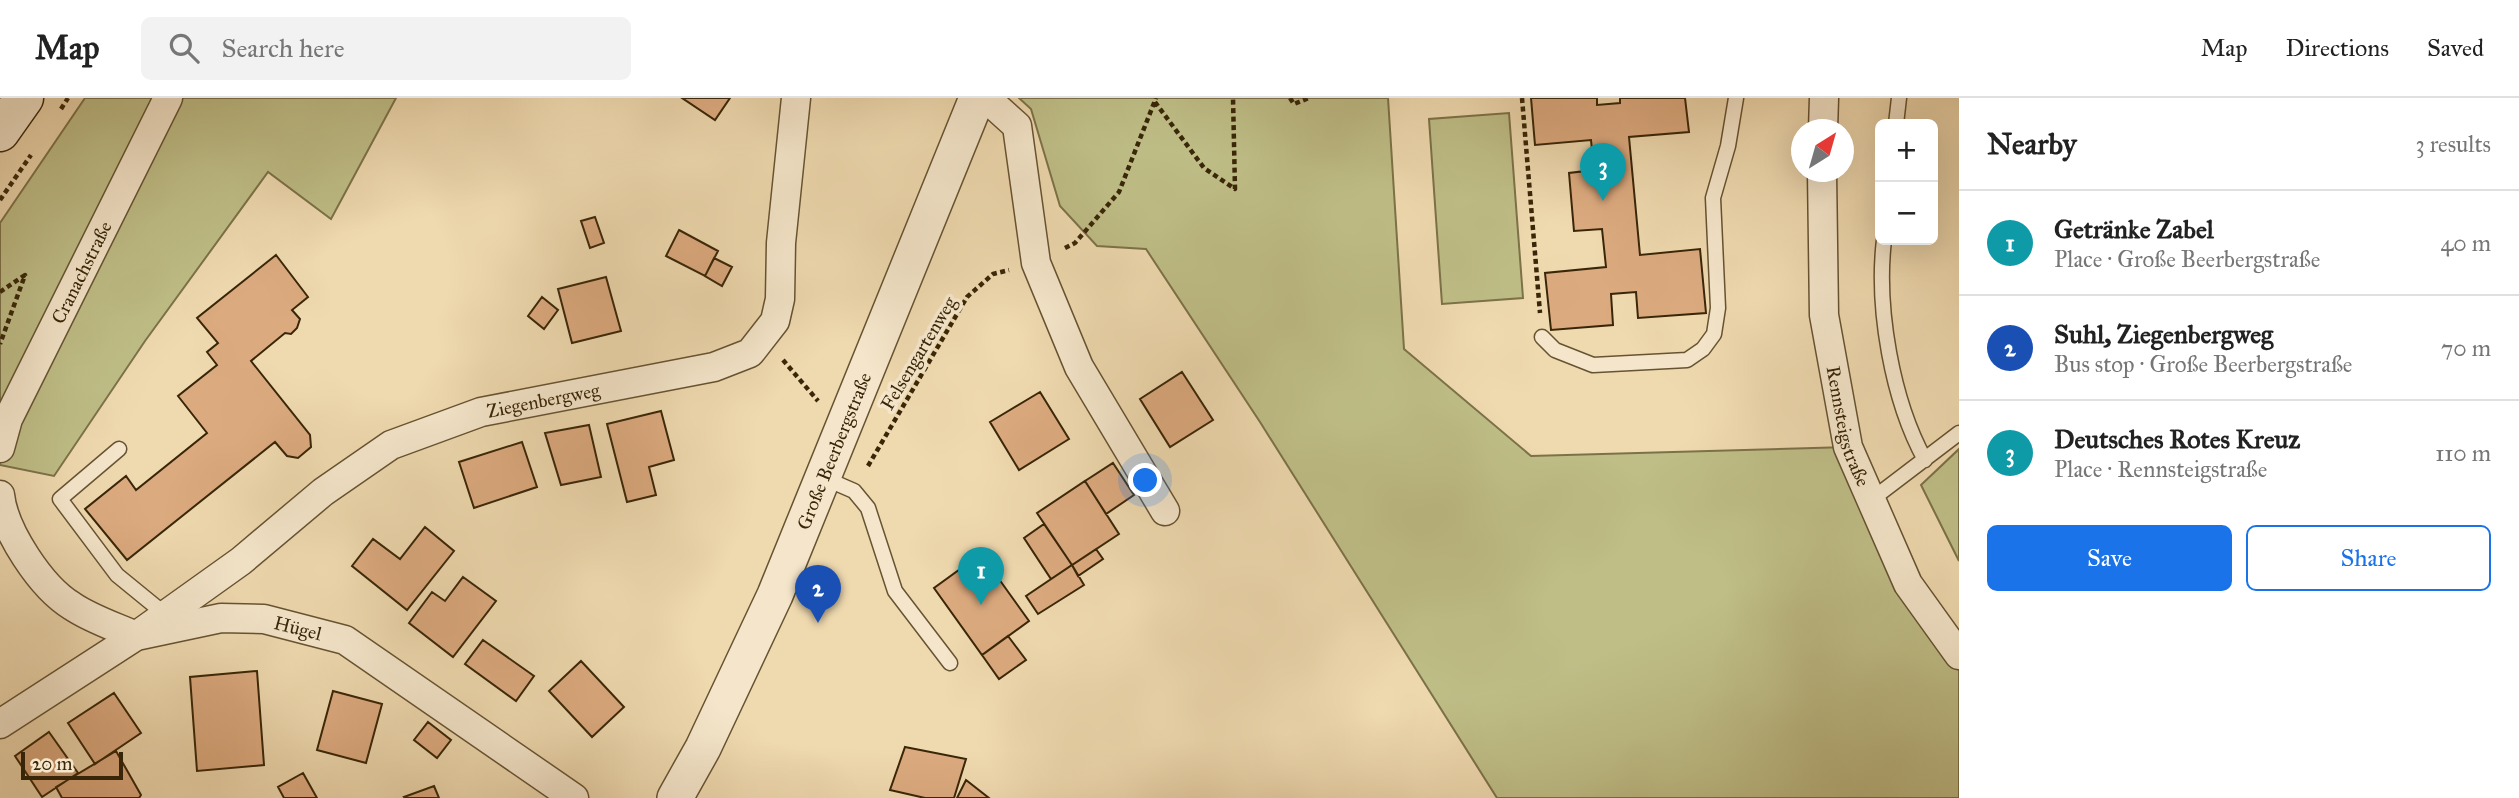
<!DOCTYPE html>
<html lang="en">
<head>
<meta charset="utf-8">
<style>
  :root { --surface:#fff; --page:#f2f2f2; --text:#222; --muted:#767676; --line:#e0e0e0; --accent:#1a73e8 }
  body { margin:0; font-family:"IM FELL Great Primer",serif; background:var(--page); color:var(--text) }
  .controls { position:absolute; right:21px; top:21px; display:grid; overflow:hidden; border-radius:10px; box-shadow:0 7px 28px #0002 }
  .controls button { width:63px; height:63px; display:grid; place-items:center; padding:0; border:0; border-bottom:2px solid var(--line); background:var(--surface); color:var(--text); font:35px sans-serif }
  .compass { position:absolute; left:1791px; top:21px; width:63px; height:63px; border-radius:50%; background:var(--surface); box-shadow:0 7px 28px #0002; rotate:37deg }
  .scale { position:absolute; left:21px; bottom:18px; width:102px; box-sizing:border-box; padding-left:7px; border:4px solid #392608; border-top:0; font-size:19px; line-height:24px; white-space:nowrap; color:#392608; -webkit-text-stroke:5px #f5e6cb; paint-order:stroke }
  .you { position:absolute; left:1146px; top:383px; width:24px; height:24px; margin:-18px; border:5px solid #fff; border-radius:50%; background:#1a73e8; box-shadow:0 0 0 10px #1a73e833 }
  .badge { display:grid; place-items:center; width:46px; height:46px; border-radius:50%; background:var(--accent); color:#fff; font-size:23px; font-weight:700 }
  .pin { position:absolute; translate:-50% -58px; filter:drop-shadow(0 2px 4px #0008) }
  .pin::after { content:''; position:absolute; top:37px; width:24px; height:21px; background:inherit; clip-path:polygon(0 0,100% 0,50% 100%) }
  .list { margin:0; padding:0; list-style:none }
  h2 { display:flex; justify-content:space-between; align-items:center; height:91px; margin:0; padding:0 28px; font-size:30px }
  h2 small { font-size:23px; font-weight:400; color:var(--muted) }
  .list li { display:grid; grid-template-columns:46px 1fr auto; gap:21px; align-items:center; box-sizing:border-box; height:105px; padding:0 28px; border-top:2px solid var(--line) }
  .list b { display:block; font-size:26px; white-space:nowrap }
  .list p { margin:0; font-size:23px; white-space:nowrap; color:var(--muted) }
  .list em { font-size:23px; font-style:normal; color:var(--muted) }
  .actions { display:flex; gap:14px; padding:21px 28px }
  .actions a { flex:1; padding:16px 0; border:2px solid var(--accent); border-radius:10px; text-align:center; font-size:24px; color:var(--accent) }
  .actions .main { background:var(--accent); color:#fff }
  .icon { flex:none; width:38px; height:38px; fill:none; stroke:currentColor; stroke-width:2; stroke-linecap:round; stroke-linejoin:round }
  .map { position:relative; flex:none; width:1959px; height:700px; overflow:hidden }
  header { display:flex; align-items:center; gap:42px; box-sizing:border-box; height:98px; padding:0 35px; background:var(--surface); border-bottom:2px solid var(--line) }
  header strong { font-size:33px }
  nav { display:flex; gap:38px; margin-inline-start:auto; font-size:24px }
  .search { width:490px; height:63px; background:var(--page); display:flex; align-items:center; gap:18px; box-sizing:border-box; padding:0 24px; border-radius:10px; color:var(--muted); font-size:26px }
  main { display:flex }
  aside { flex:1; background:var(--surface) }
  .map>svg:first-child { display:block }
</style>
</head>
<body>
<header>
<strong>Map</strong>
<div class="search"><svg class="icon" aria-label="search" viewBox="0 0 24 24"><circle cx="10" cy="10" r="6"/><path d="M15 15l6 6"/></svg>Search here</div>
<nav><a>Map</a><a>Directions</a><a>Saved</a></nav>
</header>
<main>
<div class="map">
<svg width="1959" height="700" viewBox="0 0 1959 700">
  <rect width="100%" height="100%" fill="#efd9af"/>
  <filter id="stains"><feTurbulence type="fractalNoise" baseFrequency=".00286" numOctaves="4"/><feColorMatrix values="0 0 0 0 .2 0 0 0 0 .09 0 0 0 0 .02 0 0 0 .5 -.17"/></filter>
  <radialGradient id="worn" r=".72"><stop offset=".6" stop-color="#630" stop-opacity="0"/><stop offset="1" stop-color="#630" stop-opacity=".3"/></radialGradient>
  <path fill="#bfbe87" stroke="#7c7248" stroke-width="2" d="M 85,0 L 396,0 L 331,121 L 268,74 L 145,243 L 54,378 L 0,367 L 0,125 Z
    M 1019,0 L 1388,0 L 1404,251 L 1531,358 L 1848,349 L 1959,557 L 1959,700 L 1497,700 L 1260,324 L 1146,151 L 1097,148 L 1060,108 L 1031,11 Z
    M 1509,15 L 1523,200 L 1442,206 L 1429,21 Z
    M 1959,351 L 1959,463 L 1921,387 Z"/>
  <path fill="#dcaa7f" stroke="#392608" stroke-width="2" d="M 682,0 L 730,0 L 715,22 Z
    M 1531,0 L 1597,0 L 1597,7 L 1620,5 L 1620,0 L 1685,0 L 1689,34 L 1629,39 L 1640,157 L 1700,151 L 1706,215 L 1638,220 L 1636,194 L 1611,196 L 1613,227 L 1551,232 L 1545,175 L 1606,169 L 1602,131 L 1574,133 L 1569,75 L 1594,72 L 1591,42 L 1535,47 Z
    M 595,119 L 604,145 L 590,150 L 581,123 Z
    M 679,132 L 718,153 L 705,178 L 666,158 Z
    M 276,157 L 308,199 L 292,212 L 300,221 L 297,230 L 291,236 L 285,235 L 251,263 L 310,337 L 311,349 L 298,360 L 287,358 L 275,344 L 127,462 L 85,411 L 126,378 L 136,392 L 207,335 L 178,298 L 217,267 L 207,254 L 218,245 L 197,220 Z
    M 714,160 L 732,169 L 722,188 L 705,178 Z
    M 606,179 L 621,233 L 572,245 L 558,191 Z
    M 542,199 L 558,212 L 544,231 L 528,218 Z
    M 1182,274 L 1213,322 L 1170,349 L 1140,301 Z
    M 1040,294 L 1069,341 L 1019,372 L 990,324 Z
    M 661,313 L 674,362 L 649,369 L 656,397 L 627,404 L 607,326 Z
    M 589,327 L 601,379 L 561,387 L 545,335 Z
    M 522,344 L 537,389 L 474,410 L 459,364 Z
    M 1113,365 L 1134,397 L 1106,416 L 1085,383 Z
    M 1085,383 L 1119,436 L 1072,467 L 1037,415 Z
    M 1044,426 L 1072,467 L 1051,481 L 1024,440 Z
    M 425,429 L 454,453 L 407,512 L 352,468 L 373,441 L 400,461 Z
    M 1096,451 L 1103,461 L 1078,478 L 1072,467 Z
    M 981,456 L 1029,523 L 982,557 L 934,490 Z
    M 1072,467 L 1084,487 L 1038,516 L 1026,498 Z
    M 463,479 L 496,503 L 453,559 L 409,525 L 432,494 L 445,503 Z
    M 1008,538 L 1026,562 L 999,581 L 982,557 Z
    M 483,542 L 534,578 L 516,603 L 465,566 Z
    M 581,563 L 624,609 L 592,639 L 549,593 Z
    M 257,573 L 264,667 L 197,673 L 190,579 Z
    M 333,593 L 382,606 L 366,665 L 317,652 Z
    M 114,595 L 141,635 L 95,666 L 68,625 Z
    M 428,624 L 451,642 L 437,660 L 414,642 Z
    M 49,634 L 78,675 L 42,699 L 15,658 Z
    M 905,649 L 966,661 L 954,700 L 925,700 L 890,692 Z
    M 116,653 L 141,697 L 139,700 L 62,700 L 56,689 Z
    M 303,675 L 317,700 L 284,700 L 278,689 Z
    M 966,682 L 989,700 L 957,700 Z
    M 434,688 L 439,700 L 405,700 L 404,699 Z"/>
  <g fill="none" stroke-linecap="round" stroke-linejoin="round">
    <defs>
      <path id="service" d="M 1896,26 L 1899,0
        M 1884,142 C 1876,210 1892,302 1925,362
        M 1542,239 L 1555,252 L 1593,267 L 1687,262 L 1703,251 L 1714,236 L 1718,210 L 1713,100 L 1728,48 L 1736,0
        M 119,351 L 60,401 L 117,477 L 166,517
        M 824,380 L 854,393 L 868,410 L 895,493 L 950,565
        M 1871,402 L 1959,335"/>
      <g id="minor">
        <path d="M 986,0 L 1017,28 L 1036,165 L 1079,269 L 1165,413"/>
        <path d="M 1823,32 L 1824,0"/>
        <path id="s1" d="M 1822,74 L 1824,217 L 1848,349 L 1908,486 L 1959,557"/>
        <path id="s2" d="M 0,350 L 8,321 L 168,0"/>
        <path d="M 0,397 C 4,433 41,489 72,508 C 91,521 116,529 136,538"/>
        <path id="s3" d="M 136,538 L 241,463 L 323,394 L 391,347 L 481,314 L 714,269 L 750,255 L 775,223 L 780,201 L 781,145 L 796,0"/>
        <path id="s4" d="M 0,626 L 136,538 L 221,520 L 264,521 L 345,542 L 574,700"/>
      </g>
      <g id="tertiary">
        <path id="s5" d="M 675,700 L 703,650 L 775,497 L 977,0"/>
      </g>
      <path id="secondary" d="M 0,34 L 24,0"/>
    </defs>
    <use href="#service" stroke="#665332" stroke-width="17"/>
    <use href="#minor" stroke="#665332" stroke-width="31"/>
    <use href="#tertiary" stroke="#665332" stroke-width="38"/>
    <use href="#secondary" stroke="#392608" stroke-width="41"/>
    <path stroke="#392608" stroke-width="4.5" stroke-dasharray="5 3.5" stroke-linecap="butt" d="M 1290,0 L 1294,6 L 1309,0
      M 1522,0 L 1540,215
      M 1155,4 L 1204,70 L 1235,91 L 1233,0
      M 61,11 L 68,0
      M 0,102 L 31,57
      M 1065,150 L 1075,145 L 1119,94 L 1156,0
      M 0,194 L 25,177 L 0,246
      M 783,262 L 818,303
      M 868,368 L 967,199 L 993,176 L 1009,172"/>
    <use href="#service" stroke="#f5e6cb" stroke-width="14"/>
    <use href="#minor" stroke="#f5e6cb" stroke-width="28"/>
    <use href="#tertiary" stroke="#f5e6cb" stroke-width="35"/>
    <use href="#secondary" stroke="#f5e6cb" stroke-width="38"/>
  </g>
  <g text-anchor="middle" stroke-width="7" stroke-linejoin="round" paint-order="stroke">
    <g font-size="19" fill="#392608" stroke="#f5e6cb">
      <text dy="7" stroke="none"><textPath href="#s2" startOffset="194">Cranachstraße</textPath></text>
      <text transform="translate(918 255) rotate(-59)" y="7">Felsengartenweg</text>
      <text dy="7" stroke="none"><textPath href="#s3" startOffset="478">Ziegenbergweg</textPath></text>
      <text dy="7" stroke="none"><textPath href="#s1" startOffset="257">Rennsteigstraße</textPath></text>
      <text dy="7" stroke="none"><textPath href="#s5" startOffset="382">Große Beerbergstraße</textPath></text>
      <text dy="7" stroke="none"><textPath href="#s4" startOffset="327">Hügel</textPath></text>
    </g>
  </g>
  <rect width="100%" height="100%" filter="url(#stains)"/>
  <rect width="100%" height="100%" fill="url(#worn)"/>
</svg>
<div class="controls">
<button>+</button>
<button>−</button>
</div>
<svg class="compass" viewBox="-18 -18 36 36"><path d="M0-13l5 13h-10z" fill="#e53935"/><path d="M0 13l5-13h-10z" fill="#767676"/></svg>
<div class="scale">20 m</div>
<div class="you"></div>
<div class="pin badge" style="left:981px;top:507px;background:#0f9aa8">1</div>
<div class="pin badge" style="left:818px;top:525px;background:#1a4fb4">2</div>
<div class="pin badge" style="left:1603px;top:103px;background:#0f9aa8">3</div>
</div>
<aside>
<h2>Nearby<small>3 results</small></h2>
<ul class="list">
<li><span class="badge" style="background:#0f9aa8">1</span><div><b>Getränke Zabel</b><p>Place · Große Beerbergstraße</p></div><em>40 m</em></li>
<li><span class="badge" style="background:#1a4fb4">2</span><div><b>Suhl, Ziegenbergweg</b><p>Bus stop · Große Beerbergstraße</p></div><em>70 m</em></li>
<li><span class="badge" style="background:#0f9aa8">3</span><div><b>Deutsches Rotes Kreuz</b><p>Place · Rennsteigstraße</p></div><em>110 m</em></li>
</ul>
<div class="actions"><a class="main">Save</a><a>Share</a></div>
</aside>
</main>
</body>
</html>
